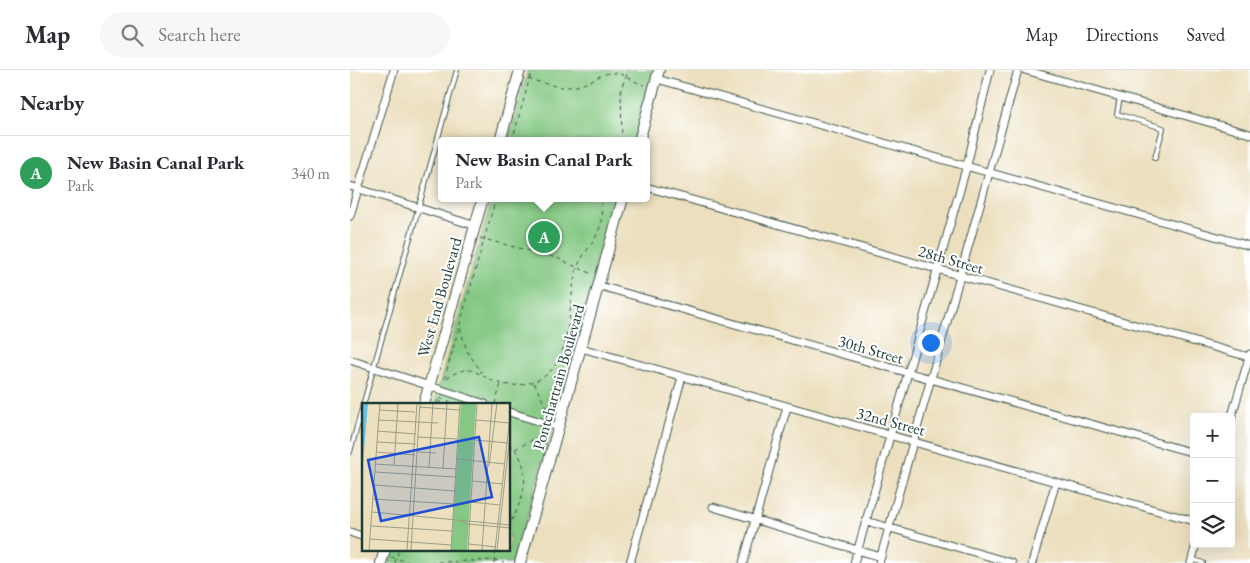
<!DOCTYPE html>
<html lang="en">
<head>
<meta charset="utf-8">
<style>
  :root { --surface:#fff; --page:#f7f7f7; --text:#2b2b33; --muted:#7c7c81; --line:#e1e1e2; --accent:#2563eb }
  body { margin:0; font-family:"EB Garamond",serif; background:var(--page); color:var(--text) }
  .controls { position:absolute; right:15px; bottom:15px; display:grid; overflow:hidden; border-radius:5px; box-shadow:0 5px 20px #0002 }
  .controls button { width:45px; height:45px; display:grid; place-items:center; padding:0; border:0; border-bottom:1px solid var(--line); background:var(--surface); color:var(--text); font:25px sans-serif }
  .you { position:absolute; left:580px; top:272px; width:18px; height:18px; margin:-12px; border:4px solid #fff; border-radius:50%; background:#1a73e8; box-shadow:0 0 0 8px #1a73e833 }
  .badge { display:grid; place-items:center; width:32px; height:32px; border-radius:50%; background:var(--accent); color:#fff; font-size:16px; font-weight:700 }
  .pin { position:absolute; translate:-50% -50%; border:2px solid #fff; box-shadow:0 1px 5px #0006 }
  .popup { position:absolute; left:88px; top:67px; width:212px; height:65px; box-sizing:border-box; display:grid; place-content:center; border-radius:5px; background:var(--surface); filter:drop-shadow(0 1px 4px #0005); font-size:16px; white-space:nowrap; color:var(--muted) }
  .popup b { font-size:19px; color:var(--text) }
  .popup::after { content:''; position:absolute; left:50%; top:100%; margin-left:-10px; border:10px solid transparent; border-top-color:var(--surface) }
  .list { margin:0; padding:0; list-style:none }
  h2 { display:flex; justify-content:space-between; align-items:center; height:65px; margin:0; padding:0 20px; font-size:21px }
  h2 small { font-size:16px; font-weight:400; color:var(--muted) }
  .list li { display:grid; grid-template-columns:32px 1fr auto; gap:15px; align-items:center; box-sizing:border-box; height:75px; padding:0 20px; border-top:1px solid var(--line) }
  .list b { display:block; font-size:19px; white-space:nowrap }
  .list p { margin:0; font-size:16px; white-space:nowrap; color:var(--muted) }
  .list em { font-size:16px; font-style:normal; color:var(--muted) }
  .icon { flex:none; width:28px; height:28px; fill:none; stroke:currentColor; stroke-width:2; stroke-linecap:round; stroke-linejoin:round }
  .map { position:relative; flex:none; width:900px; height:493px; overflow:hidden }
  header { display:flex; align-items:center; gap:30px; box-sizing:border-box; height:70px; padding:0 25px; background:var(--surface); border-bottom:1px solid var(--line) }
  header strong { font-size:24px }
  nav { display:flex; gap:28px; margin-inline-start:auto; font-size:18px }
  .search { width:350px; height:45px; background:var(--page); display:flex; align-items:center; gap:12px; box-sizing:border-box; padding:0 18px; border-radius:28px; color:var(--muted); font-size:19px }
  main { display:flex }
  aside { flex:1; background:var(--surface) }
  .map>svg:first-child { display:block }
</style>
</head>
<body>
<header>
<strong>Map</strong>
<div class="search"><svg class="icon" aria-label="search" viewBox="0 0 24 24"><circle cx="10" cy="10" r="6"/><path d="M15 15l6 6"/></svg>Search here</div>
<nav><a>Map</a><a>Directions</a><a>Saved</a></nav>
</header>
<main>
<aside>
<h2>Nearby<small></small></h2>
<ul class="list">
<li><span class="badge" style="background:#2e9e5b">A</span><div><b>New Basin Canal Park</b><p>Park</p></div><em>340 m</em></li>
</ul>
</aside>
<div class="map">
<svg width="900" height="493" viewBox="0 0 900 493">
  <rect width="100%" height="100%" fill="#fff"/>
  <filter id="ink" filterUnits="userSpaceOnUse"><feTurbulence type="fractalNoise" baseFrequency=".02" numOctaves="2"/><feDisplacementMap in="SourceGraphic" scale="10" xChannelSelector="R" yChannelSelector="G"/><feConvolveMatrix kernelMatrix="1 2 1 2 8 2 1 2 1" color-interpolation-filters="sRGB"/></filter>
  <filter id="wash" filterUnits="userSpaceOnUse"><feTurbulence type="fractalNoise" baseFrequency=".0096" numOctaves="4" result="noise"/><feDisplacementMap in="SourceGraphic" scale="20" xChannelSelector="R" yChannelSelector="G"/><feGaussianBlur stdDeviation="1.12" result="paint"/><feColorMatrix in="noise" values="0 0 0 0 0 0 0 0 0 0 0 0 0 0 0 0 0 1.4 0 .05"/><feComposite in="paint" operator="in"/></filter>
  <g filter="url(#wash)">
    <rect width="100%" height="100%" fill="#ecdfbe"/>
    <path fill="#84c883" stroke="#52825c" d="M 178,0 L 304,0 L 284,71 L 158,71 Z
      M 142,128 L 267,128 L 164,493 L 39,493 L 43,479 L 159,479 L 159,334 L 84,334 Z"/>
  </g>
  <g filter="url(#ink)">
    <g fill="none" stroke-linecap="round" stroke-linejoin="round">
      <defs>
        <path id="service" d="M 770,27 L 767,44 L 813,58 L 805,88
          M 0,382 L 107,0
          M 842,489 L 853,493"/>
        <path id="minor" d="M 675,0 L 900,64
          M 307,9 L 900,176
          M 0,116 L 126,156
          M 296,117 L 899,287
          M 0,146 L 44,0
          M 250,216 L 844,383
          M 231,278 L 844,451
          M 0,290 L 135,334
          M 159,342 L 208,357
          M 881,349 L 900,284
          M 363,437 L 531,487
          M 516,451 L 662,493
          M 0,462 L 14,467
          M 280,493 L 332,307
          M 393,493 L 437,337
          M 504,493 L 617,95 L 640,0
          M 529,493 L 668,0
          M 682,493 L 706,412
          M 841,493 L 846,474"/>
        <path id="secondary" d="M 150,71 L 170,0
          M 289,71 L 309,0
          M 74,334 L 133,128
          M 31,493 L 35,479
          M 170,493 L 273,128"/>
      </defs>
      <use href="#service" stroke="#3e5549" stroke-width="6"/>
      <use href="#minor" stroke="#3e5549" stroke-width="9"/>
      <use href="#secondary" stroke="#3e5549" stroke-width="12"/>
      <path stroke="#3e5549" stroke-width="1" stroke-dasharray="4 4" stroke-linecap="butt" d="M 178,9 C 199,14 214,22 236,13 C 244,10 252,3 261,3 C 273,2 283,12 294,15
        M 162,71 L 182,0
        M 272,71 L 271,18 L 279,0
        M 146,128 L 94,310 C 123,290 122,304 149,313 C 159,316 169,316 179,313 C 226,303 216,233 227,198 C 232,184 243,175 248,162 C 253,151 251,140 251,128
        M 130,168 L 207,188 L 242,204
        M 110,258 L 117,281 L 132,303
        M 184,313 L 201,347
        M 87,334 L 88,328
        M 91,334 L 88,328 L 109,334
        M 145,334 L 151,314
        M 159,374 C 185,395 174,430 159,455
        M 165,379 L 196,363 L 197,360
        M 41,487 L 62,493 L 145,490 L 154,493
        M 45,493 L 49,479
        M 144,493 L 146,479"/>
      <use href="#service" stroke="#fff" stroke-width="4"/>
      <use href="#minor" stroke="#fff" stroke-width="7"/>
      <use href="#secondary" stroke="#fff" stroke-width="10"/>
    </g>
  </g>
  <g text-anchor="middle" stroke-width="4" stroke-linejoin="round" paint-order="stroke">
    <g font-size="16" fill="#1f3d34" stroke="#fff">
      <text transform="translate(601 189) rotate(16)" y="6">28th Street</text>
      <text transform="translate(89 227) rotate(-74)" y="6">West End Boulevard</text>
      <text transform="translate(521 279) rotate(16)" y="6">30th Street</text>
      <text transform="translate(208 307) rotate(-74)" y="6">Pontchartrain Boulevard</text>
      <text transform="translate(541 351) rotate(15)" y="6">32nd Street</text>
    </g>
  </g>
  <g transform="translate(12 333)">
    <rect width="148" height="148" fill="#ecdfbe"/>
    <path d="M 99,0 L 114,0 L 105,147 L 89,147 Z" fill="#84c883"/>
    <path d="M 0,0 L 6,0 L 0,72 Z" fill="#65c2e3"/>
    <path fill="none" stroke="#9a9e87" stroke-width="1" d="M 57,4 L 98,7M 17,7 L 53,9M 16,17 L 76,20M 114,17 L 148,20M 15,28 L 54,31M 55,34 L 96,36M 113,37 L 146,40M 15,39 L 54,41M 14,49 L 53,52M 55,49 L 74,50M 95,56 L 143,61M 13,61 L 94,66M 32,62 L 36,0M 127,63 L 135,0M 67,64 L 71,0M 81,65 L 85,0M 13,69 L 93,74M 110,78 L 141,81M 12,82 L 93,88M 11,96 L 92,101M 109,99 L 138,102M 10,109 L 148,122M 97,117 L 105,121 L 148,125M 9,123 L 90,128M 8,136 L 89,142M 107,141 L 134,144M 7,147 L 18,0M 45,147 L 55,0M 49,147 L 58,0M 89,147 L 98,0M 106,147 L 115,0M 120,147 L 130,0M 133,147 L 148,13M 135,147 L 148,32"/>
    <path fill="#1d4ed8" fill-opacity="0.15" stroke="#1d4ed8" stroke-width="2.5" d="M 117,34 L 130,94 L 19,118 L 6,57 Z"/>
    <rect width="148" height="148" fill="none" stroke="#1f3d34" stroke-width="2.5"/>
  </g>
</svg>
<div class="controls">
<button>+</button>
<button>−</button>
<button><svg class="icon" aria-label="layers" viewBox="0 0 24 24"><path d="M12 4l9 5-9 5-9-5zM3 14l9 5 9-5"/></svg></button>
</div>
<div class="you"></div>
<div class="pin badge" style="left:194px;top:167px;background:#2e9e5b">A</div>
<div class="popup"><b>New Basin Canal Park</b>Park</div>
</div>
</main>
</body>
</html>
